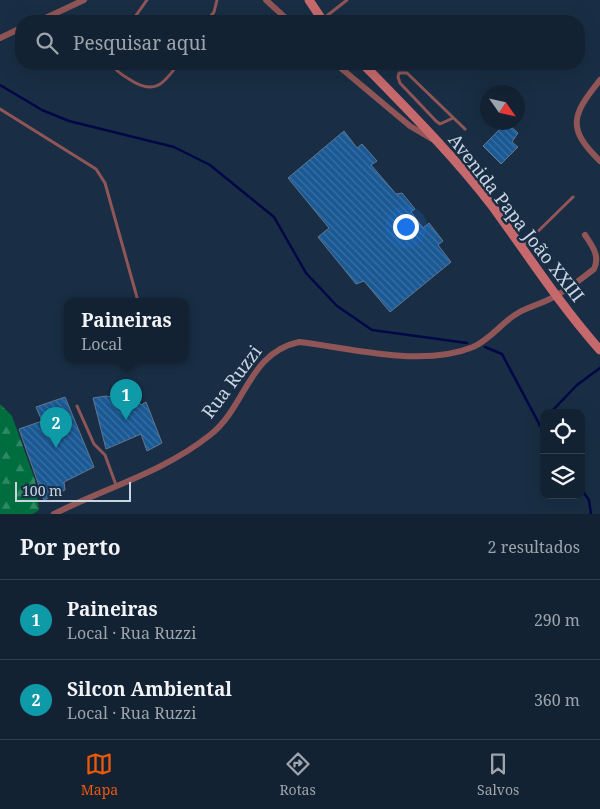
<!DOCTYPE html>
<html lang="pt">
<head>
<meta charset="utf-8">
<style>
  :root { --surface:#132233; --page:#202f3f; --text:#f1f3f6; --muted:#9da4ac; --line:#323f4e; --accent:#ea580c }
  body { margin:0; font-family:"Noto Serif",serif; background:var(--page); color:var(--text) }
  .controls { position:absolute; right:15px; bottom:15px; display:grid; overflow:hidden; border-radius:10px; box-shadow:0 5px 20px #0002 }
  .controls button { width:45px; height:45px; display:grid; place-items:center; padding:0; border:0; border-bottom:1px solid var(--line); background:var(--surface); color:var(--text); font:25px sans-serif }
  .compass { position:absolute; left:480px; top:85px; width:45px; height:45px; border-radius:50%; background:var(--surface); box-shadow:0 5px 20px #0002; rotate:124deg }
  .scale { position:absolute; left:15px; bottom:12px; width:116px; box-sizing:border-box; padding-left:5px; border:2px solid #c8d5e3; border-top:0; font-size:14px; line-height:18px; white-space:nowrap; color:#c8d5e3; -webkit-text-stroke:4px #192e44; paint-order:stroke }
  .you { position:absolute; left:405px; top:226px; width:18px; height:18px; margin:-12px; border:4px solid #fff; border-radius:50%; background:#1a73e8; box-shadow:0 0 0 8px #1a73e833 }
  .badge { display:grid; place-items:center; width:32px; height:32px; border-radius:50%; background:var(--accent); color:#fff; font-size:16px; font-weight:700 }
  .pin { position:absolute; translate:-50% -41px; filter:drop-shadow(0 1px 2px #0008) }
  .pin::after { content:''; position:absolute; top:26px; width:18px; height:15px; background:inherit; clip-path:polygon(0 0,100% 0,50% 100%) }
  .popup { position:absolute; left:64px; top:298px; width:125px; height:65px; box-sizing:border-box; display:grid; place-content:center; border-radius:10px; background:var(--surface); filter:drop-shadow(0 1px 4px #0005); font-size:16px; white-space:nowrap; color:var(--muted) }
  .popup b { font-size:19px; color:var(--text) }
  .popup::after { content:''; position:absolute; left:50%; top:100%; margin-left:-10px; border:10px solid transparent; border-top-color:var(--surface) }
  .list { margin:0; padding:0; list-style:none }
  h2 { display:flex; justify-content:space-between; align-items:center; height:65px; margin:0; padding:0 20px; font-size:21px }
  h2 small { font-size:16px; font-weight:400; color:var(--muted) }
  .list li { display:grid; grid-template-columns:32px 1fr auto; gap:15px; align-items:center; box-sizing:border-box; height:80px; padding:0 20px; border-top:1px solid var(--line) }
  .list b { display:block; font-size:19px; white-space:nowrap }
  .list p { margin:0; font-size:16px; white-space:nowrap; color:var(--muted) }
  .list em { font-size:16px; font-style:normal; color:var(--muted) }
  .icon { flex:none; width:28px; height:28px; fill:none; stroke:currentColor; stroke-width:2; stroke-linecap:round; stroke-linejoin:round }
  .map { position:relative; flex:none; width:600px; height:514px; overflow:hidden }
  .search { position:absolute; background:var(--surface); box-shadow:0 5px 20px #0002; left:15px; right:15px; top:15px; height:55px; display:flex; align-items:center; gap:12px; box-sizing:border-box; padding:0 18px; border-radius:20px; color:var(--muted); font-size:19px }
  .sheet { height:225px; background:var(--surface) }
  nav { display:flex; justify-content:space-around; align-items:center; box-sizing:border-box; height:70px; border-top:1px solid var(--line); background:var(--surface); font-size:14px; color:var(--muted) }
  nav a { display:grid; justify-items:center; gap:2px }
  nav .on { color:var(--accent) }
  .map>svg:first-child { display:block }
</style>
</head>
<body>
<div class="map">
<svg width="600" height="514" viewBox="0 0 600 514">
  <defs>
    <pattern id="forest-firs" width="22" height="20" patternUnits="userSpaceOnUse" patternTransform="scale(1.25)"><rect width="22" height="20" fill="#006d3e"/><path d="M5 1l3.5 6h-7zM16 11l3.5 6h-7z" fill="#308863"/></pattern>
    <pattern id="building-back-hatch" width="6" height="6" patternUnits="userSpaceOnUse" patternTransform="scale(1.25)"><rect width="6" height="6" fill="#1a5994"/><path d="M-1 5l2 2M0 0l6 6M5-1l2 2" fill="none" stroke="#3a70a3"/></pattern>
  </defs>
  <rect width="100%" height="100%" fill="#192e44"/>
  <path fill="url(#forest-firs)" d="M 0,404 L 12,416 L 35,480 L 39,510 L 33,514 L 0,514 Z"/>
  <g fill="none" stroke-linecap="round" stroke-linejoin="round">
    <path stroke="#000746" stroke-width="2.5" d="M 0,85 L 42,110 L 69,121 L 174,147 L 210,165 L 274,217 L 306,273 L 337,306 L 372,330 L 467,343
      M 485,347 L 502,354 L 544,433
      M 550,413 L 577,385 L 600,368
      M 539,425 L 544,420
      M 581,489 L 589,500 L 591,514"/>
  </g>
  <path fill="url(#building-back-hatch)" stroke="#607791" d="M 492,122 L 506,122 L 518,133 L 512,142 L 518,147 L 501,164 L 483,146 L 500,129 Z
    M 344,131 L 357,148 L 362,144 L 377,161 L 371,165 L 396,194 L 402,193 L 415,209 L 411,212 L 423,228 L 429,223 L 443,241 L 438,245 L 451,262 L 390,312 L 364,281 L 356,284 L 318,237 L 329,228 L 288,178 Z
    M 106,396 L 138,401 L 141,405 L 146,402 L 162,443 L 147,451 L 141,434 L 106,449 L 93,398 Z
    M 65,397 L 94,467 L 64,482 L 65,490 L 44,500 L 19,429 L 42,421 L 36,407 Z"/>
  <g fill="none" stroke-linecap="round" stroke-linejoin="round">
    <path stroke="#905556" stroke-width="3" d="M 324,18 L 347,0
      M 132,21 L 147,0
      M 207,21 L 214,12 L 217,0
      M 111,64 C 116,71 122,75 129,79 C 154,96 164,84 178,64
      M 0,109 L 96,169 L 105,183 L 138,301
      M 453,118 L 440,124 L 436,121 L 400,83 L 398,77 L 399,73 L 407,73 L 465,129
      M 523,246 L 573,197
      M 77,406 L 94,444 L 105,455 L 116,485"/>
    <path stroke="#905556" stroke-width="6" d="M 266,0 L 289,21
      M 39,21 L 84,0
      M 0,38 L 21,28
      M 336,64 L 410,126 L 432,139
      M 600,80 C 572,115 566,128 600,161
      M 54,514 C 105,488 164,472 210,435 C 246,407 248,353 299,342 C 351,348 422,368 473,347 C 491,339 502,322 518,313 C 530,306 545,303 557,295 C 570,288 582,278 594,269 C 600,256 593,247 585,235"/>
    <path stroke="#c6696c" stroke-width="9" d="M 309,0 L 323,21
      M 363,64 C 408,110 454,156 493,207 C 528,255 560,305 600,350"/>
  </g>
  <g text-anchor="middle" stroke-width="5" stroke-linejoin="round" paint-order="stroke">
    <g font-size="18" fill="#c8d5e3" stroke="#192e44">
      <text transform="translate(516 218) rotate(52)" y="6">Avenida Papa João XXIII</text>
      <text transform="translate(232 382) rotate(-53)" y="6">Rua Ruzzi</text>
    </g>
  </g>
</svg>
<div class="controls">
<button><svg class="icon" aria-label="locate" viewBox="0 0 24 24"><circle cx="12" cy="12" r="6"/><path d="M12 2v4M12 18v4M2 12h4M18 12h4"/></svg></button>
<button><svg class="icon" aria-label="layers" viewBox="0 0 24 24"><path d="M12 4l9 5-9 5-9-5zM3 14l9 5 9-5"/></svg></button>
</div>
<svg class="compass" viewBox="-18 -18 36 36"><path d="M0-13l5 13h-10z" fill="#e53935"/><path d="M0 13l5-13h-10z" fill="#9da4ac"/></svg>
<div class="scale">100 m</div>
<div class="you"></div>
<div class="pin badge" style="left:126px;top:420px;background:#0f9aa8">1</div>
<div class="popup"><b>Paineiras</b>Local</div>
<div class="pin badge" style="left:56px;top:448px;background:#0f9aa8">2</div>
<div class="search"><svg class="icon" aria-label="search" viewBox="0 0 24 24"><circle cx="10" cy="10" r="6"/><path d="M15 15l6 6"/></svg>Pesquisar aqui</div>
</div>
<section class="sheet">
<h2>Por perto<small>2 resultados</small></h2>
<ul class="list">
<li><span class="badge" style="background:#0f9aa8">1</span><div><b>Paineiras</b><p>Local · Rua Ruzzi</p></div><em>290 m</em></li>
<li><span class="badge" style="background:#0f9aa8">2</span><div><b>Silcon Ambiental</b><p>Local · Rua Ruzzi</p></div><em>360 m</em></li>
</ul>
</section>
<nav>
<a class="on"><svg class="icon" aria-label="map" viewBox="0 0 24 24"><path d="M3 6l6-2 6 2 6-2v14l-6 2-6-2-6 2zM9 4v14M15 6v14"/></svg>Mapa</a>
<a><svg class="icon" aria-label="directions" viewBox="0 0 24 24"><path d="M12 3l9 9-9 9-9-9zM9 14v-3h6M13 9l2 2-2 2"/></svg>Rotas</a>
<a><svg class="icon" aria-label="saved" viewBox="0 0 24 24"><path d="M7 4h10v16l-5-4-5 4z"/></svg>Salvos</a>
</nav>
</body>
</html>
